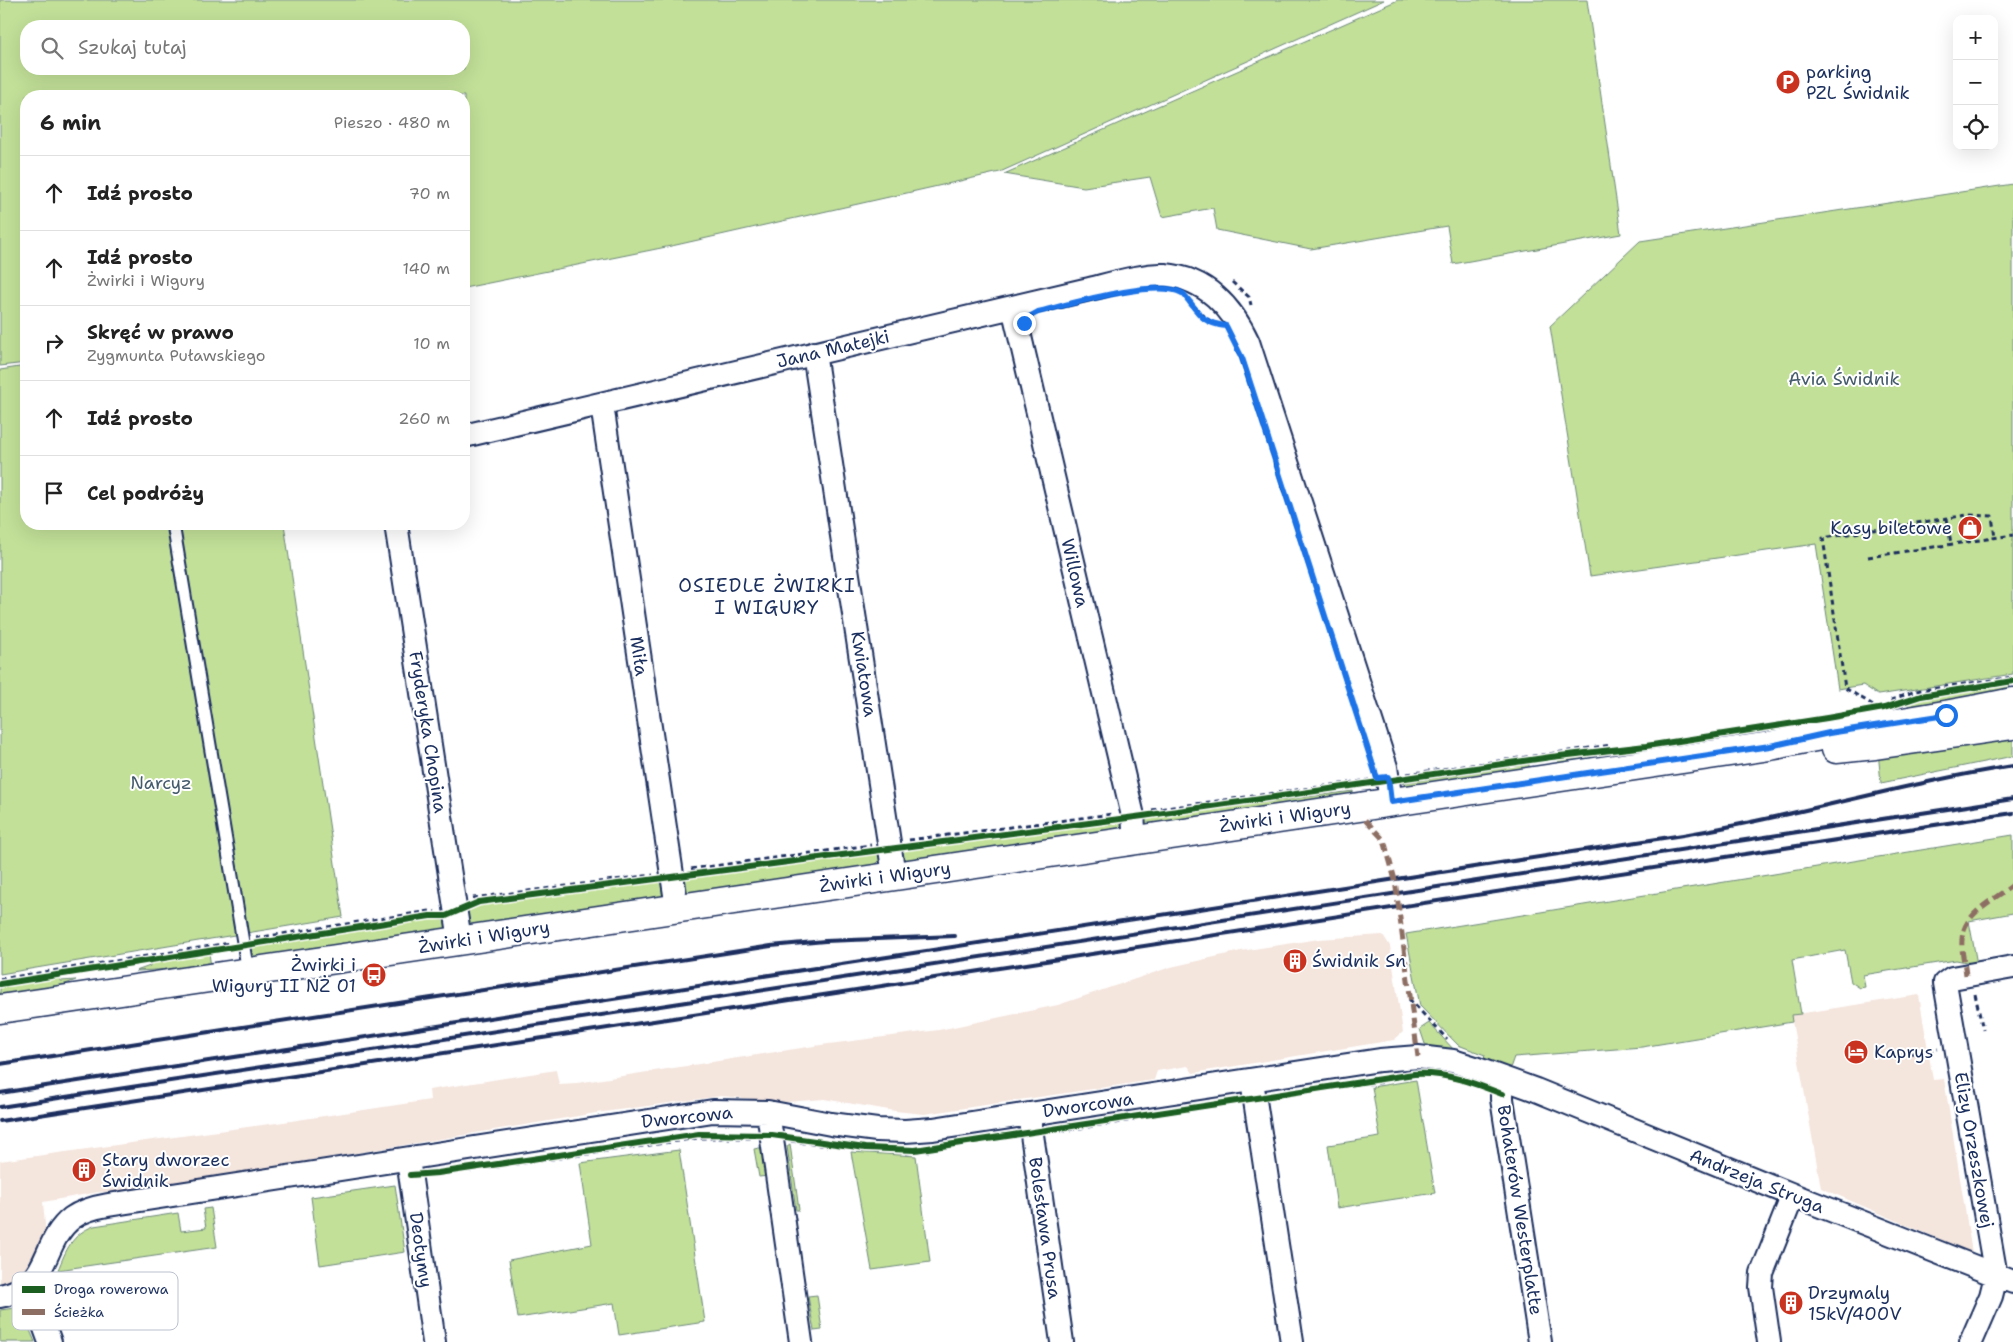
<!DOCTYPE html>
<html lang="pl">
<head>
<meta charset="utf-8">
<style>
  :root { --surface:#fff; --page:#f6f6f6; --text:#222; --muted:#767676; --line:#e0e0e0 }
  body { margin:0; font-family:"Shantell Sans",sans-serif; background:var(--page); color:var(--text) }
  .controls { position:absolute; right:15px; top:15px; display:grid; overflow:hidden; border-radius:10px; box-shadow:0 5px 20px #0002 }
  .controls button { width:45px; height:45px; display:grid; place-items:center; padding:0; border:0; border-bottom:1px solid var(--line); background:var(--surface); color:var(--text); font:25px sans-serif }
  .stop { position:absolute; width:15px; height:15px; margin:-11px; border:4px solid #1a73e8; border-radius:50%; background:#fff }
  .stop.end { background:#1a73e8; border-color:#fff; box-shadow:0 1px 5px #0008 }
  .list { margin:0; padding:0; list-style:none }
  h2 { display:flex; justify-content:space-between; align-items:center; height:65px; margin:0; padding:0 20px; font-size:21px }
  h2 small { font-size:16px; font-weight:400; color:var(--muted) }
  .list li { display:grid; grid-template-columns:32px 1fr auto; gap:15px; align-items:center; box-sizing:border-box; height:75px; padding:0 20px; border-top:1px solid var(--line) }
  .list b { display:block; font-size:19px; white-space:nowrap }
  .list p { margin:0; font-size:16px; white-space:nowrap; color:var(--muted) }
  .list em { font-size:16px; font-style:normal; color:var(--muted) }
  .icon { flex:none; width:28px; height:28px; fill:none; stroke:currentColor; stroke-width:2; stroke-linecap:round; stroke-linejoin:round }
  .map { position:relative; flex:none; width:2013px; height:1342px; overflow:hidden }
  .search { position:absolute; background:var(--surface); box-shadow:0 5px 20px #0002; left:20px; top:20px; width:450px; height:55px; display:flex; align-items:center; gap:12px; box-sizing:border-box; padding:0 18px; border-radius:20px; color:var(--muted); font-size:19px }
  .panel { position:absolute; background:var(--surface); box-shadow:0 5px 20px #0002; left:20px; top:90px; width:450px; height:440px; border-radius:20px }
  .map>svg:first-child { display:block }
</style>
</head>
<body>
<div class="map">
<svg width="2013" height="1342" viewBox="0 0 2013 1342">
  <rect width="100%" height="100%" fill="#fff"/>
  <filter id="ink" filterUnits="userSpaceOnUse"><feTurbulence type="fractalNoise" baseFrequency=".02" numOctaves="2"/><feDisplacementMap in="SourceGraphic" scale="10" xChannelSelector="R" yChannelSelector="G"/><feConvolveMatrix kernelMatrix="1 2 1 2 8 2 1 2 1" color-interpolation-filters="sRGB"/></filter>
  <g filter="url(#ink)">
    <path fill="#f4e5dd" d="M 1383,935 L 1390,946 L 1403,1032 L 1394,1040 L 1193,1073 L 1188,1066 L 1157,1071 L 1154,1080 L 924,1114 L 895,1111 L 824,1099 L 787,1102 L 721,1096 L 596,1113 L 127,1191 L 99,1192 L 43,1202 L 46,1237 L 24,1277 L 0,1287 L 0,1161 L 291,1121 L 430,1100 L 429,1090 L 556,1070 L 559,1084 L 577,1083 L 821,1045 L 939,1030 L 1058,1005 L 1171,967 L 1241,951 L 1319,939 Z
      M 1919,995 L 1933,1080 L 1944,1079 L 1972,1253 L 1821,1188 L 1791,1015 Z"/>
    <path fill="#c2e098" stroke="#6e887b" fill-rule="evenodd" d="M 0,0 L 1384,0 L 1000,172 L 676,245 L 464,288 L 464,96 L 26,96 L 26,363 L 0,366 ZM 26,26 L 464,26 L 464,69 L 26,69 Z
      M 1398,0 L 1587,0 L 1621,234 L 1453,264 L 1447,226 L 1311,249 L 1217,230 L 1213,208 L 1162,217 L 1150,177 L 1084,187 L 1004,174 Z
      M 2013,184 L 2013,674 L 1878,695 L 1863,685 L 1838,689 L 1816,544 L 1590,576 L 1550,326 L 1640,241 Z
      M 26,366 L 26,524 L 284,524 L 343,917 L 0,974 L 0,370 Z
      M 2009,685 L 2010,689 L 1920,706 L 1910,706 L 1904,703 L 1915,700 Z
      M 1761,731 L 1762,735 L 1713,743 L 1712,738 Z
      M 2013,732 L 2013,756 L 1881,783 L 1878,751 Z
      M 1640,748 L 1641,752 L 1559,766 L 1557,759 Z
      M 1529,764 L 1529,768 L 1408,786 L 1402,783 Z
      M 1353,791 L 1354,797 L 1149,826 L 1139,819 Z
      M 1125,821 L 1124,826 L 1120,829 L 907,861 L 902,857 L 899,850 Z
      M 2013,835 L 2013,913 L 1969,921 L 1977,964 L 1956,960 L 1863,975 L 1865,987 L 1860,988 L 1851,982 L 1845,950 L 1792,960 L 1801,1014 L 1791,1015 L 1792,1022 L 1642,1047 L 1514,1057 L 1509,1071 L 1483,1061 L 1485,1055 L 1458,1045 L 1420,1006 L 1406,934 Z
      M 883,852 L 881,859 L 872,868 L 686,894 L 677,879 Z
      M 666,881 L 663,897 L 474,927 L 466,924 L 460,912 L 477,905 Z
      M 451,917 L 447,927 L 443,931 L 255,959 L 249,953 L 248,948 L 429,919 L 443,920 Z
      M 209,953 L 211,967 L 136,971 L 150,966 L 150,962 Z
      M 60,977 L 61,981 L 76,980 L 41,993 L 0,999 L 0,987 Z
      M 1429,1023 L 1455,1051 L 1430,1046 L 1425,1044 L 1420,1029 Z
      M 1416,1080 L 1435,1193 L 1337,1208 L 1328,1145 L 1380,1137 L 1372,1087 Z
      M 790,1144 L 799,1210 L 796,1210 L 787,1146 Z
      M 764,1147 L 768,1176 L 759,1177 L 754,1149 Z
      M 679,1150 L 705,1322 L 619,1335 L 614,1303 L 518,1318 L 509,1260 L 592,1244 L 580,1163 Z
      M 851,1152 L 916,1156 L 930,1262 L 872,1270 Z
      M 395,1185 L 405,1252 L 320,1265 L 311,1197 Z
      M 211,1208 L 217,1247 L 58,1270 C 66,1250 72,1234 94,1226 L 178,1213 L 181,1231 L 206,1228 L 203,1209 Z
      M 817,1295 L 822,1330 L 814,1331 L 808,1296 Z
      M 16,1308 L 23,1314 L 35,1342 L 0,1342 L 0,1310 Z"/>
    <g fill="none" stroke-linecap="round" stroke-linejoin="round">
      <defs>
        <path id="service" d="M 173,524 L 248,972"/>
        <path id="minor" d="M 1013,307 L 1133,816 L 1135,840
          M 814,353 L 894,875
          M 602,405 L 677,908
          M 464,436 L 1085,290 C 1107,285 1142,274 1165,275 C 1205,278 1232,307 1248,342 L 1386,767 L 1391,802
          M 396,524 L 460,940
          M 1502,1078 L 1502,1099 L 1540,1342
          M 1252,1081 L 1292,1342
          M 768,1112 L 801,1342
          M 1029,1114 L 1062,1342
          M 408,1159 L 434,1342
          M 25,1287 L 38,1309 L 50,1342
          M 0,1296 C 53,1286 39,1244 72,1218 C 83,1210 96,1207 108,1205 L 713,1111 L 768,1112 L 831,1124 L 877,1130 L 905,1131 L 933,1129 L 1380,1060 L 1418,1057 L 1453,1061 L 1475,1068 L 1536,1090 L 1793,1195 L 2013,1282
          M 1769,1342 L 1761,1287 L 1762,1273 L 1793,1195
          M 1971,1342 L 1991,1296 L 1996,1276 L 1945,983 L 1952,978 L 2013,967"/>
        <path id="secondary" d="M 1836,749 L 1875,745 L 2013,725
          M 0,1009 L 1770,746 C 1850,728 1932,720 2013,702"/>
      </defs>
      <use href="#service" stroke="#1b2f5e" stroke-width="15"/>
      <use href="#minor" stroke="#1b2f5e" stroke-width="26"/>
      <use href="#secondary" stroke="#1b2f5e" stroke-width="31"/>
      <path stroke="#1b2f5e" stroke-width="3" stroke-dasharray="5 4" stroke-linecap="butt" d="M 1232,282 L 1249,297 L 1251,305
        M 1194,307 L 1213,324
        M 1947,518 L 1951,544
        M 1868,557 L 2013,535
        M 1891,700 L 1916,691 L 2013,677
        M 1873,705 L 1845,688 L 1823,538 L 1967,515 L 1992,516 L 1995,538
        M 1407,774 L 1611,745
        M 1152,810 L 1369,780
        M 909,840 L 1113,814
        M 691,869 L 871,845
        M 473,898 L 653,875
        M 256,938 L 430,911 L 435,912
        M 0,979 L 230,943
        M 1975,994 L 1983,1030
        M 1409,999 L 1447,1039
        M 1893,1056 L 1938,1049
        M 1368,1084 L 1386,1082
        M 1061,1131 L 1134,1120
        M 791,1141 L 827,1146
        M 906,1153 L 929,1151
        M 469,1171 L 699,1138 L 753,1138"/>
      <use href="#service" stroke="#fff" stroke-width="11"/>
      <use href="#minor" stroke="#fff" stroke-width="22"/>
      <use href="#secondary" stroke="#fff" stroke-width="28"/>
      <path stroke="#1b2f5e" stroke-width="4" d="M 0,1064 L 771,946 L 825,941 L 955,936
        M 0,1093 L 1683,835 C 1794,817 1902,783 2013,766
        M 0,1107 L 2013,799
        M 0,1121 L 2013,813"/>
      <path stroke="#8d6e63" stroke-width="5" stroke-dasharray="10 5" stroke-linecap="butt" d="M 1365,820 L 1384,840 L 1395,880 L 1418,1057
        M 1966,975 C 1965,964 1961,952 1962,940 C 1963,913 1994,900 2013,885"/>
      <defs>
        <path id="cycleway" d="M 0,984 L 430,916 L 446,916 L 479,902 L 1143,816 L 1551,757 L 1646,746 L 1827,718 L 1884,708 L 1921,696 L 2013,681
          M 410,1175 L 438,1173 L 699,1134 L 772,1135 L 865,1148 L 915,1150 L 1414,1074 C 1445,1072 1474,1083 1502,1094"/>
      </defs>
      <use href="#cycleway" stroke="#fff" stroke-width="9"/>
      <use href="#cycleway" stroke="#1b5e20" stroke-width="6"/>
    </g>
  </g>
  <g fill="none" stroke-linecap="round" stroke-linejoin="round" filter="url(#ink)">
    <path stroke="#1a73e8" stroke-width="6" d="M 1024,323 L 1029,317 L 1038,312 C 1067,305 1157,278 1182,293 C 1185,294 1187,299 1189,301 C 1201,317 1206,324 1226,326 L 1242,358 L 1255,398 L 1377,778 L 1388,777 L 1391,802 L 1770,746 L 1829,733 L 1946,715"/>
  </g>
  <defs>
    <symbol id="parking-disc" viewBox="-11 -11 22 22"><circle r="9.5" fill="#c8321e" stroke="#fff"/><path d="M-3.5-5.5H1a3.5 3.5 0 0 1 0 7H-1V5.5H-3.5ZM-1-3.4V-.6H.8a1.4 1.4 0 0 0 0-2.8Z" fill="#fff"/></symbol>
    <symbol id="shop-disc" viewBox="-11 -11 22 22"><circle r="9.5" fill="#c8321e" stroke="#fff"/><path d="M-5-2.5h2.3a2.7 3.5 0 0 1 5.4 0H5L5.5 6h-11ZM-1.5-2.5h3a1.5 2.3 0 0 0-3 0Z" fill="#fff"/></symbol>
    <symbol id="building-disc" viewBox="-11 -11 22 22"><circle r="9.5" fill="#c8321e" stroke="#fff"/><path d="M-4-6H4V6H1V3H-1V6H-4ZM-2.5-4.3h1.7v1.8h-1.7ZM.8-4.3h1.7v1.8H.8ZM-2.5-1h1.7V.8h-1.7ZM.8-1h1.7V.8H.8Z" fill="#fff"/></symbol>
    <symbol id="bus-disc" viewBox="-11 -11 22 22"><circle r="9.5" fill="#c8321e" stroke="#fff"/><path d="M-5-6H5V4H4V6H2V4H-2V6H-4V4H-5ZM-3.5-4V0h7V-4ZM-3.5 1.2v1.5H-2V1.2ZM2 1.2v1.5H3.5V1.2Z" fill="#fff"/></symbol>
    <symbol id="hotel-disc" viewBox="-11 -11 22 22"><circle r="9.5" fill="#c8321e" stroke="#fff"/><path d="M-6-4.5h1.5V1H6V5H4.5V3h-9V5H-6ZM-4 0a1.8 1.8 0 1 1 3.6 0ZM.5 0V-2.5h3Q6-2.5 6 0Z" fill="#fff"/></symbol>
  </defs>
  <g fill-rule="evenodd">
    <use href="#parking-disc" x="1774" y="68" width="28" height="28"/>
    <use href="#shop-disc" x="1956" y="514" width="28" height="28"/>
    <use href="#building-disc" x="1281" y="947" width="28" height="28"/>
    <use href="#bus-disc" x="360" y="961" width="28" height="28"/>
    <use href="#hotel-disc" x="1842" y="1038" width="28" height="28"/>
    <use href="#building-disc" x="70" y="1156" width="28" height="28"/>
    <use href="#building-disc" x="1777" y="1289" width="28" height="28"/>
  </g>
  <g text-anchor="middle" stroke-width="4" stroke-linejoin="round" paint-order="stroke">
    <g font-size="18" fill="#1b2f5e" stroke="#fff" text-anchor="start">
      <text x="1806" y="78">parking<tspan x="1806" dy="21">PZL Świdnik</tspan></text>
      <text x="1952" y="534" text-anchor="end">Kasy biletowe</text>
      <text x="1312" y="967">Świdnik Sn</text>
      <text x="356" y="971" text-anchor="end">Żwirki i<tspan x="356" dy="21">Wigury II NŻ 01</tspan></text>
      <text x="1874" y="1058">Kaprys</text>
      <text x="102" y="1166">Stary dworzec<tspan x="102" dy="21">Świdnik</tspan></text>
      <text x="1808" y="1299">Drzymaly<tspan x="1808" dy="21">15kV/400V</tspan></text>
    </g>
    <g font-size="18" fill="#1b2f5e" stroke="#fff">
      <text transform="translate(833 349) rotate(-13)" y="6">Jana Matejki</text>
      <text transform="translate(1075 573) rotate(77)" y="6">Willowa</text>
      <text transform="translate(639 656) rotate(82)" y="6">Miła</text>
      <text transform="translate(864 674) rotate(81)" y="6">Kwiatowa</text>
      <text transform="translate(428 732) rotate(81)" y="6">Fryderyka Chopina</text>
      <text transform="translate(1285 817) rotate(-8)" y="6">Żwirki i Wigury</text>
      <text transform="translate(885 877) rotate(-8)" y="6">Żwirki i Wigury</text>
      <text transform="translate(484 937) rotate(-9)" y="6">Żwirki i Wigury</text>
      <text transform="translate(1088 1105) rotate(-8)" y="6">Dworcowa</text>
      <text transform="translate(687 1117) rotate(-6)" y="6">Dworcowa</text>
      <text transform="translate(1974 1150) rotate(80)" y="6">Elizy Orzeszkowej</text>
      <text transform="translate(1757 1181) rotate(22)" y="6">Andrzeja Struga</text>
      <text transform="translate(1520 1210) rotate(81)" y="6">Bohaterów Westerplatte</text>
      <text transform="translate(1045 1228) rotate(82)" y="6">Bolesława Prusa</text>
      <text transform="translate(421 1250) rotate(82)" y="6">Deotymy</text>
    </g>
    <g font-size="18" fill="#455b6c" stroke="#fff">
      <text x="1844" y="385">Avia Świdnik</text>
      <text x="161" y="789">Narcyz</text>
    </g>
    <g font-size="19" letter-spacing="1" fill="#1b2f5e" stroke="#fff">
      <text x="767" y="592">OSIEDLE ŻWIRKI<tspan x="767" dy="22">I WIGURY</tspan></text>
    </g>
  </g>
  <rect x="12" y="1272" width="166" height="58" rx="8" fill="#fff" stroke="#bbc1cf" stroke-width="1"/>
  <rect x="22" y="1286" width="23" height="7" fill="#1b5e20"/>
  <rect x="22" y="1309" width="23" height="6" fill="#8d6e63"/>
  <g font-size="14" fill="#1b2f5e">
    <text x="54" y="1294">Droga rowerowa</text>
    <text x="54" y="1317">Ścieżka</text>
  </g>
</svg>
<div class="controls">
<button>+</button>
<button>−</button>
<button><svg class="icon" aria-label="locate" viewBox="0 0 24 24"><circle cx="12" cy="12" r="6"/><path d="M12 2v4M12 18v4M2 12h4M18 12h4"/></svg></button>
</div>
<div class="stop" style="left:1946px;top:715px"></div>
<div class="stop end" style="left:1024px;top:323px"></div>
<div class="search"><svg class="icon" aria-label="search" viewBox="0 0 24 24"><circle cx="10" cy="10" r="6"/><path d="M15 15l6 6"/></svg>Szukaj tutaj</div>
<section class="panel">
<h2>6 min<small>Pieszo · 480 m</small></h2>
<ul class="list">
<li><svg class="icon" aria-label="ahead" viewBox="0 0 24 24"><path d="M12 20V5M6 11l6-6 6 6"/></svg><div><b>Idź prosto</b></div><em>70 m</em></li>
<li><svg class="icon" aria-label="ahead" viewBox="0 0 24 24"><path d="M12 20V5M6 11l6-6 6 6"/></svg><div><b>Idź prosto</b><p>Żwirki i Wigury</p></div><em>140 m</em></li>
<li><svg class="icon" aria-label="right" viewBox="0 0 24 24"><path d="M7 20v-9h11M14 6l5 5-5 5"/></svg><div><b>Skręć w prawo</b><p>Zygmunta Puławskiego</p></div><em>10 m</em></li>
<li><svg class="icon" aria-label="ahead" viewBox="0 0 24 24"><path d="M12 20V5M6 11l6-6 6 6"/></svg><div><b>Idź prosto</b></div><em>260 m</em></li>
<li><svg class="icon" aria-label="arrive" viewBox="0 0 24 24"><path d="M6 21V4h12l-3 4 3 4H6"/></svg><div><b>Cel podróży</b></div></li>
</ul>
</section>
</div>
</body>
</html>
